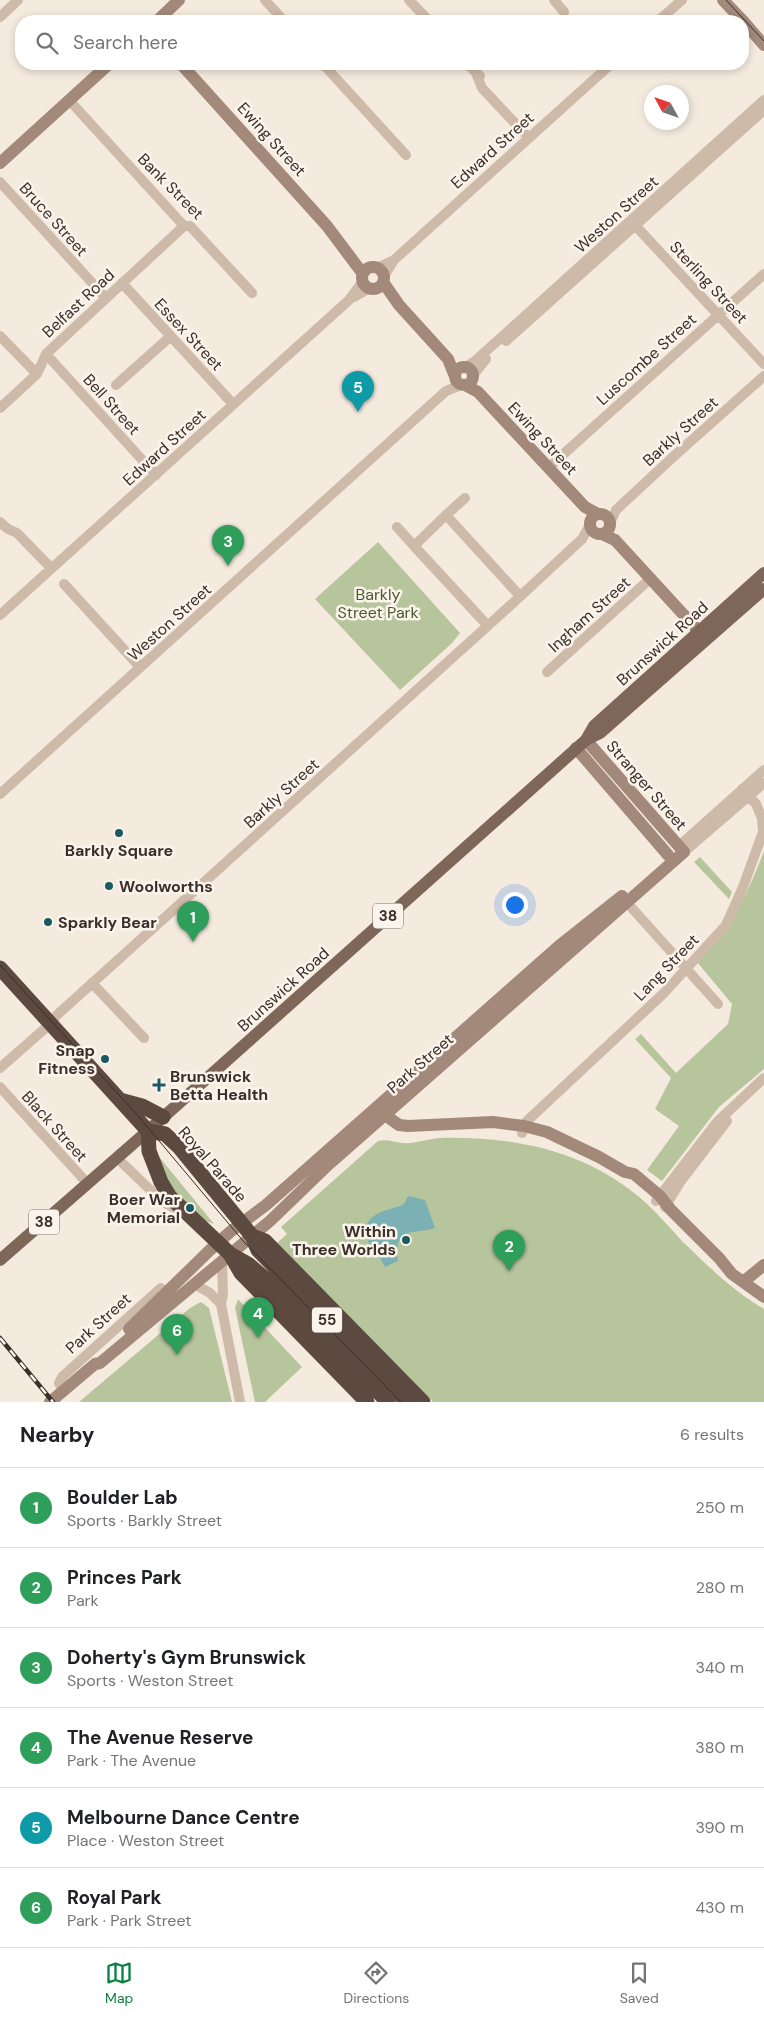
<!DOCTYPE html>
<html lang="en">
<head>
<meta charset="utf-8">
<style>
  :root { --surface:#fff; --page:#f2f2f2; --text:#202124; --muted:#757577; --line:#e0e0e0; --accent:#0b8043 }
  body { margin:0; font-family:"DM Sans",sans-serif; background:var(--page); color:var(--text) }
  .compass { position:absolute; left:644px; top:85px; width:45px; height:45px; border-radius:50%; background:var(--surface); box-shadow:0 2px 8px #0003; rotate:310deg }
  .you { position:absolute; left:514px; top:904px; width:18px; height:18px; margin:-12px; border:4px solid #fff; border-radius:50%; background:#1a73e8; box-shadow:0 0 0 8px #1a73e833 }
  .badge { display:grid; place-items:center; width:32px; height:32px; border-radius:50%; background:var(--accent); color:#fff; font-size:16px; font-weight:700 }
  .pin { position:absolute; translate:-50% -41px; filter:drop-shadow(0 1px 2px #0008) }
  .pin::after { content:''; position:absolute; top:26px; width:18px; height:15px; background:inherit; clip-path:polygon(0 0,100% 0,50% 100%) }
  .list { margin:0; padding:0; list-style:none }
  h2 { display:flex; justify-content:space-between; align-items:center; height:65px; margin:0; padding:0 20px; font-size:21px }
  h2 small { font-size:16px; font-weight:400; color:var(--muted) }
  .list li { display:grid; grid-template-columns:32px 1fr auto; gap:15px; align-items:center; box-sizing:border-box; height:80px; padding:0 20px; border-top:1px solid var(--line) }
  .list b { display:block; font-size:19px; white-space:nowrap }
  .list p { margin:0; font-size:16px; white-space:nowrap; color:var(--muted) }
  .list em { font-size:16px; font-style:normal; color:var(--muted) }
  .icon { flex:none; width:28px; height:28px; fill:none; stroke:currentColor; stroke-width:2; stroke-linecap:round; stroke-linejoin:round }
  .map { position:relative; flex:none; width:764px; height:1402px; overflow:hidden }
  .search { position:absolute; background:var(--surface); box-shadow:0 2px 8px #0003; left:15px; right:15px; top:15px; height:55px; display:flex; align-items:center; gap:12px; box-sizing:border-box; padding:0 18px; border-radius:20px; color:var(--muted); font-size:19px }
  .sheet { height:545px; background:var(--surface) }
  nav { display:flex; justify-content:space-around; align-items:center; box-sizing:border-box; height:70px; border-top:1px solid var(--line); background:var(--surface); font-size:14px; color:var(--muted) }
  nav a { display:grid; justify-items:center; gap:2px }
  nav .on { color:var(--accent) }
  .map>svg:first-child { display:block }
</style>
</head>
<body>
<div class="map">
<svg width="764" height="1402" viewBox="0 0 764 1402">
  <rect width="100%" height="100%" fill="#f5eade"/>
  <path fill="#b7c59d" d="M 378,542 L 460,633 L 452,643 L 400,690 L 315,599 Z
    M 764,851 L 764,1069 L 719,1107 L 662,1181 L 647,1170 L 679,1126 L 655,1109 L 671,1078 L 635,1039 L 641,1034 L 676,1073 L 728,1024 L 732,1004 L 697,962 C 731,929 747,895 764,851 Z
    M 700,857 L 732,892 L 729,899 L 694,862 Z
    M 439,1138 C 514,1136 587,1150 645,1202 C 658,1214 670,1228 682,1241 C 708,1266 733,1291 764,1309 L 764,1402 L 433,1402 L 277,1243 L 287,1234 L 281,1227 L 378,1141 C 389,1139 392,1142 402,1143 C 414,1144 427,1139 439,1138 Z
    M 156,1153 L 214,1224 L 203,1220 L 174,1193 Z
    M 238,1299 L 302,1367 L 265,1402 L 255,1402 L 235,1308 Z
    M 201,1302 L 209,1308 L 232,1402 L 79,1402 L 190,1308 Z"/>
  <path fill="#7bb1b4" d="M 409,1196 L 425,1200 L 435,1228 C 414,1235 393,1225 398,1261 L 385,1267 C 381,1257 370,1249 367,1238 C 360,1212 389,1211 402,1205 C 406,1203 405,1199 409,1196 Z"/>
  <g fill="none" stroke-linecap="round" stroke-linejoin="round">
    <path stroke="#cebaa9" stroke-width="10" d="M 265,0 L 284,21
      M 409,0 L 429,21
      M 554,0 L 564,12
      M 0,17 L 18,0
      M 658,21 L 682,0
      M 323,64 L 406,155
      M 467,64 L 480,76
      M 476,73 L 482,88 L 528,137
      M 69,100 L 184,226 L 190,226 L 252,293
      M 0,182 L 106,298
      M 632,222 L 764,364
      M 377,268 L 394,260
      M 384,276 L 394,260 L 611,64
      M 122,283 L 233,404
      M 354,297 L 370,288
      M 0,336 L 37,374
      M 506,341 L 764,110
      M 46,354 L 156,475
      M 466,367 L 475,361 L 764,100
      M 473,375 L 486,359
      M 116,385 L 171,336
      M 0,408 L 37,374 L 46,354 L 184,226
      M 548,468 L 764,274
      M 446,515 L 465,498
      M 0,522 L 8,529 L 17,533 L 51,568
      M 610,523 L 616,510 L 673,457 L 764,376
      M 397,527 L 414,546
      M 64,584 L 140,667
      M 0,615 L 349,300 L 363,281
      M 488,626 L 414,546 L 446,515 L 520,596
      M 547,672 L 651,578
      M 0,794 L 446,391 L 461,385
      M 679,846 L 764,770
      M 684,852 L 764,783
      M 622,897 L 718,1004
      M 92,983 L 144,1038
      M 0,1068 L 49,1025 L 57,1015 L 513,603 L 582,539 L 590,525
      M 0,1087 L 88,1184
      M 522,1133 L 527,1121 L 664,993 L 726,925 L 743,887 L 763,832 L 762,818 L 756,804 L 742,789
      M 117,1158 L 163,1202 L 179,1211
      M 656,1201 L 717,1122 L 764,1078
      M 665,1207 L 681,1181 L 727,1121
      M 222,1261 L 223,1295 L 221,1304 L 240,1402
      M 194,1284 L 210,1293 L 221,1304
      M 63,1390 L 59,1383 L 62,1377 L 161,1288 L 166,1293"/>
    <path stroke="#a2897a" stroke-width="12" d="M 723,0 L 743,21
      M 157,21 L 179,0
      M 743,21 L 764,45
      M 181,64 L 327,226 L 363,274
      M 0,163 L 109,64
      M362 278a11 11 0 1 1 22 0a11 11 0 1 1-22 0Z
      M 383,282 L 399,305 L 448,359 L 454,374
      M455 376a9 9 0 1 1 18 0a9 9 0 1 1-18 0Z
      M 465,385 L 478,392 L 585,507 L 598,514
      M590 524a10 10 0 1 1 20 0a10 10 0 1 1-20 0Z
      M 602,534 L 615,540 L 705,638
      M 576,748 L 668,855
      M 385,1115 L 399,1125 L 408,1126 L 493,1122 L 524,1126 L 547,1132 L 599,1157 L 625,1172 L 634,1174 L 660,1196 L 670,1209 L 719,1258 L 732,1274 L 764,1297
      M 743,1282 L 764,1265
      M 129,1329 L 210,1250 L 230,1232 L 266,1205 L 559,946 L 622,896
      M 50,1402 L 95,1364 L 100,1363 L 270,1221 L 328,1165 L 684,852 L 586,740"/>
    <path stroke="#7e6659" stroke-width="12" d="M 586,740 L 594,726 L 764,573
      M 0,1260 L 150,1129 L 586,740 L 600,733 L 764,589"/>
    <path stroke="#5c4940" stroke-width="15" d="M 0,968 L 148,1131
      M 120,1100 L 142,1106 L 163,1117
      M 148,1131 L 165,1134 L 179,1147 L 252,1236 L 258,1250 L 407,1402
      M 148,1131 L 149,1151 L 161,1182 L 170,1197 L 230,1254 L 248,1264 L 268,1281 L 388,1402
      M 252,1236 L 265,1241 L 423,1402
      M 230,1254 L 241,1273 L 367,1402"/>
    <path stroke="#3b2f29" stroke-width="1" d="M 726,0 L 764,41
      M 0,965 L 139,1117 L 244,1242 L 401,1402"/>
    <defs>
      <path id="rail" d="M 0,1338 L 53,1402"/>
    </defs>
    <use href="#rail" stroke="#3b2f29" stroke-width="4.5"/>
    <use href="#rail" stroke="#fbf4ec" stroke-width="2.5" stroke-dasharray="8" stroke-linecap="butt"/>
  </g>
  <g fill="#1b5a60" stroke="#fbf4ec" stroke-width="2">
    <circle cx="119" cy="833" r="5"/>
    <circle cx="109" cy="886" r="5"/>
    <circle cx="48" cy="922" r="5"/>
    <circle cx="105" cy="1059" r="5"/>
    <path d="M156.5 1077.5h5v5h5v5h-5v5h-5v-5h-5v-5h5z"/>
    <circle cx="190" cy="1208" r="5"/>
    <circle cx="406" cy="1240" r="5"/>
  </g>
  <g text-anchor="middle" stroke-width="5" stroke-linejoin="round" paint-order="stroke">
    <g fill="#fbf4ec" stroke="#756a64" stroke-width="1">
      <rect x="373" y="903.5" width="30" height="25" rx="4"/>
      <rect x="29" y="1209.5" width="30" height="25" rx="4"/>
      <rect x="312" y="1307.5" width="30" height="25" rx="4"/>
    </g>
    <g font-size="15" font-weight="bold" fill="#3b2f29">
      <text x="388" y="921">38</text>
      <text x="44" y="1227">38</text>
      <text x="327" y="1325">55</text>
    </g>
    <g font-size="16" fill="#3b2f29" stroke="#fbf4ec">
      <text transform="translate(272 139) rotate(48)" y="6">Ewing Street</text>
      <text transform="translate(492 150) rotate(-42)" y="6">Edward Street</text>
      <text transform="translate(171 186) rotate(45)" y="6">Bank Street</text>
      <text transform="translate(616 214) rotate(-42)" y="6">Weston Street</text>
      <text transform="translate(54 219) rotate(48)" y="6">Bruce Street</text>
      <text transform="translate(709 282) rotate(47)" y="6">Sterling Street</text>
      <text transform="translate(78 303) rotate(-43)" y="6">Belfast Road</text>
      <text transform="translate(189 334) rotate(47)" y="6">Essex Street</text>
      <text transform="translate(646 359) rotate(-42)" y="6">Luscombe Street</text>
      <text transform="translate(112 404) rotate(48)" y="6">Bell Street</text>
      <text transform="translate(680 431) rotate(-42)" y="6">Barkly Street</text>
      <text transform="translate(543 438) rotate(47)" y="6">Ewing Street</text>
      <text transform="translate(164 447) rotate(-42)" y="6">Edward Street</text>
      <text transform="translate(589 614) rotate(-42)" y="6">Ingham Street</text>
      <text transform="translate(169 622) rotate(-42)" y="6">Weston Street</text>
      <text transform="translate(662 643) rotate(-42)" y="6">Brunswick Road</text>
      <text transform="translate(647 785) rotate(49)" y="6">Stranger Street</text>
      <text transform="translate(281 793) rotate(-42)" y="6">Barkly Street</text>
      <text transform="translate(666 967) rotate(-46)" y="6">Lang Street</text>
      <text transform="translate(283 989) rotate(-42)" y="6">Brunswick Road</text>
      <text transform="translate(420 1063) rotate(-41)" y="6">Park Street</text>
      <text transform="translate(55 1126) rotate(48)" y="6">Black Street</text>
      <text transform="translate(213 1164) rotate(49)" y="6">Royal Parade</text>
      <text transform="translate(98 1323) rotate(-42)" y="6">Park Street</text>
    </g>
    <g font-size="16" fill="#495b2b" stroke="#fbf4ec">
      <text x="378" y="600">Barkly<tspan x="378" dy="18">Street Park</tspan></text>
    </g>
    <g font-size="16" font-weight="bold" fill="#3b2f29" stroke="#fbf4ec" text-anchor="start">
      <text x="119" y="856" text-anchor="middle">Barkly Square</text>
      <text x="119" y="892">Woolworths</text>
      <text x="58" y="928">Sparkly Bear</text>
      <text x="95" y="1056" text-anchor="end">Snap<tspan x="95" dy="18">Fitness</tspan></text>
      <text x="170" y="1082">Brunswick<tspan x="170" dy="18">Betta Health</tspan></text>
      <text x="180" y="1205" text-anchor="end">Boer War<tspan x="180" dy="18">Memorial</tspan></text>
      <text x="396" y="1237" text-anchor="end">Within<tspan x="396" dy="18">Three Worlds</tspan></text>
    </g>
  </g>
</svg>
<svg class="compass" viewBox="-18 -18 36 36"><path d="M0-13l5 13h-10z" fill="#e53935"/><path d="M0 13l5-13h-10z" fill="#757577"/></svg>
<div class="you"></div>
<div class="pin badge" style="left:193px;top:942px;background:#2e9e5b">1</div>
<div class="pin badge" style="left:509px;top:1271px;background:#2e9e5b">2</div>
<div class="pin badge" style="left:228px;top:566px;background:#2e9e5b">3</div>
<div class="pin badge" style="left:258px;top:1338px;background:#2e9e5b">4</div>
<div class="pin badge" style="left:358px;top:412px;background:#0f9aa8">5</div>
<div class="pin badge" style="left:177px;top:1355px;background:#2e9e5b">6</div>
<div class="search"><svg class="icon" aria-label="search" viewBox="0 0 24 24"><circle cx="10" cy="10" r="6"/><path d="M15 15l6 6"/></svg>Search here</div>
</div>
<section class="sheet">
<h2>Nearby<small>6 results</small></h2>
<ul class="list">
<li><span class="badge" style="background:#2e9e5b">1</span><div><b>Boulder Lab</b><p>Sports · Barkly Street</p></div><em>250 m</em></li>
<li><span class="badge" style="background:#2e9e5b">2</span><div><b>Princes Park</b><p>Park</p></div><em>280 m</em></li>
<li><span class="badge" style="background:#2e9e5b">3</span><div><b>Doherty's Gym Brunswick</b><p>Sports · Weston Street</p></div><em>340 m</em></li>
<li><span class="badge" style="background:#2e9e5b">4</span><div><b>The Avenue Reserve</b><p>Park · The Avenue</p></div><em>380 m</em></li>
<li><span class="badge" style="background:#0f9aa8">5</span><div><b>Melbourne Dance Centre</b><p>Place · Weston Street</p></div><em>390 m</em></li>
<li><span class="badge" style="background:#2e9e5b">6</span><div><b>Royal Park</b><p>Park · Park Street</p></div><em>430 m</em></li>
</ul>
</section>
<nav>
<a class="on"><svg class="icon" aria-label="map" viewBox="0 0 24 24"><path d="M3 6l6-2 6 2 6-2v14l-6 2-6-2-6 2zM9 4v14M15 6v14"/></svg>Map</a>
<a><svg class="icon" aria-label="directions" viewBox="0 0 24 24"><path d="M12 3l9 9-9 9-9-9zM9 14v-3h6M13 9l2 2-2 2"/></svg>Directions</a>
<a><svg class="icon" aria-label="saved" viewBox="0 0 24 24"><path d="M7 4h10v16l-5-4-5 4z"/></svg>Saved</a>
</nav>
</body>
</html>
